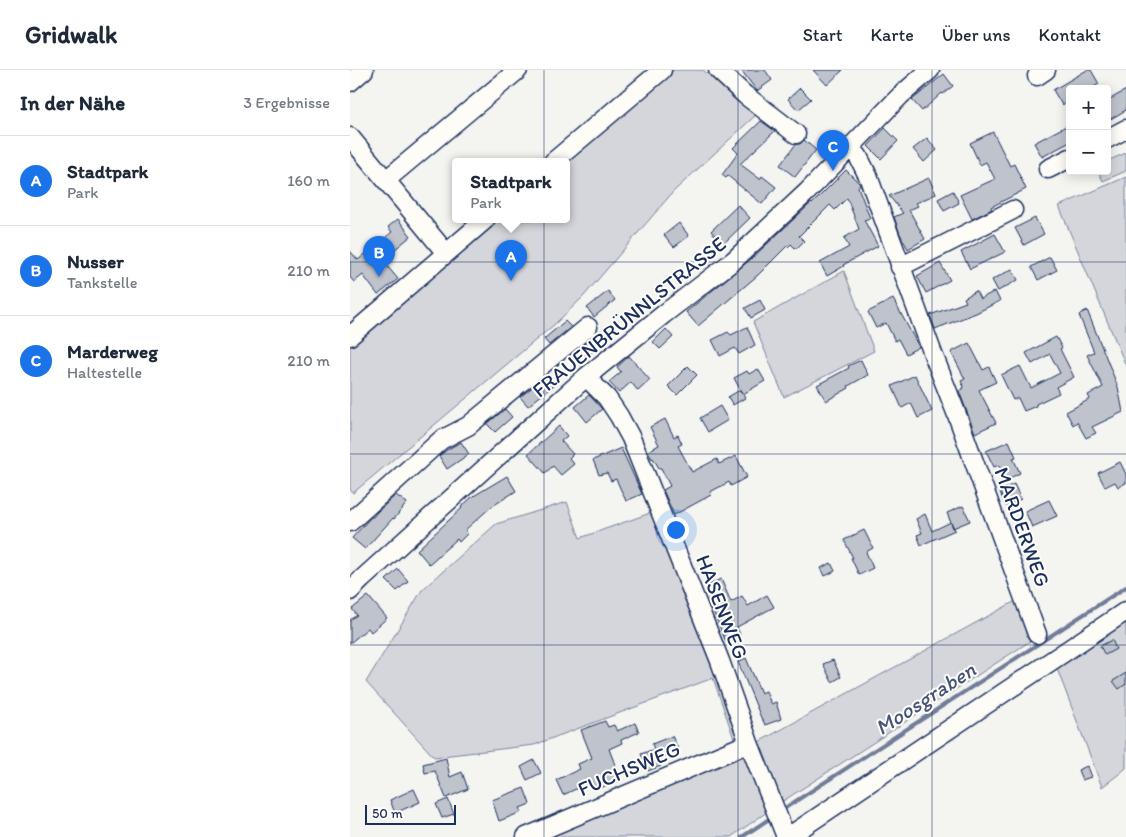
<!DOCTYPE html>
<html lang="de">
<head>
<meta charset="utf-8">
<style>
  :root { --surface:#fff; --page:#f2f2f3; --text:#1f2937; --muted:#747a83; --line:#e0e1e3; --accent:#1a73e8 }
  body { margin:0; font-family:Itim,sans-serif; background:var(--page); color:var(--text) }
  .controls { position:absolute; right:15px; top:15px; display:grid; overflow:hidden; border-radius:5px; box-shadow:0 2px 12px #0003 }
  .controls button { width:45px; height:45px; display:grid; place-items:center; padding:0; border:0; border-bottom:1px solid var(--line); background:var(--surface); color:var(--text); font:25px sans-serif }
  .scale { position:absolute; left:15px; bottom:12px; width:91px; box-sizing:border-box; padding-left:5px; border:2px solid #1b2f5e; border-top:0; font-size:14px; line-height:18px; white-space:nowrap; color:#1b2f5e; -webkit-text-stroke:4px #fdfcf7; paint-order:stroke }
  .you { position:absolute; left:325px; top:459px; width:18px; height:18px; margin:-12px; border:4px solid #fff; border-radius:50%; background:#1a73e8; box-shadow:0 0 0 8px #1a73e833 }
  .badge { display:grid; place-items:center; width:32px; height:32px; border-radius:50%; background:var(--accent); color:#fff; font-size:16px; font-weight:700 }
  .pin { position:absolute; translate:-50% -41px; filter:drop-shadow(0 1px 2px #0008) }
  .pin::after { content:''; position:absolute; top:26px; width:18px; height:15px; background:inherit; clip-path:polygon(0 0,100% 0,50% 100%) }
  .popup { position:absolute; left:102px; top:88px; width:118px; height:65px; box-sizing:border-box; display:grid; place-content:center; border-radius:5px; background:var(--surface); filter:drop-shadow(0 1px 4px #0005); font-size:16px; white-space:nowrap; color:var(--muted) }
  .popup b { font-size:19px; color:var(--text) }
  .popup::after { content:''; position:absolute; left:50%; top:100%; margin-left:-10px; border:10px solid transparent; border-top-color:var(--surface) }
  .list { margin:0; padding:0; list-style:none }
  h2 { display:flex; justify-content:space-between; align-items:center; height:65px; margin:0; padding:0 20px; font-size:21px }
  h2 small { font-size:16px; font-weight:400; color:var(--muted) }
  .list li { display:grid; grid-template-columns:32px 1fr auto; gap:15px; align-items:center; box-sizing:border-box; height:90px; padding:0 20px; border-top:1px solid var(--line) }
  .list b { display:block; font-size:19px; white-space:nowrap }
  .list p { margin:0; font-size:16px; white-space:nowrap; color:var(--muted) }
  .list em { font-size:16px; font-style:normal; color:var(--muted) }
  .map { position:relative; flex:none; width:776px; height:767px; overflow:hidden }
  header { display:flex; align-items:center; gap:30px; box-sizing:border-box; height:70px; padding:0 25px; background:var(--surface); border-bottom:1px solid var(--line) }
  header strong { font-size:24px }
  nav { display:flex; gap:28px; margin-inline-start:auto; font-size:18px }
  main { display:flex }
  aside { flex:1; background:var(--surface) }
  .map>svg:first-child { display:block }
</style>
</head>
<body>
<header>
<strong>Gridwalk</strong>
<nav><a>Start</a><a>Karte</a><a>Über uns</a><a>Kontakt</a></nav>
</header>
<main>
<aside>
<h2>In der Nähe<small>3 Ergebnisse</small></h2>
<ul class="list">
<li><span class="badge">A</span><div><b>Stadtpark</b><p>Park</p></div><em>160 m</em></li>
<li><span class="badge">B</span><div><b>Nusser</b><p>Tankstelle</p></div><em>210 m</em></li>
<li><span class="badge">C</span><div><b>Marderweg</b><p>Haltestelle</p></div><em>210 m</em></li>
</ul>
</aside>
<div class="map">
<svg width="776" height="767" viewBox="0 0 776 767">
  <rect width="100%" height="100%" fill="#f4f4f1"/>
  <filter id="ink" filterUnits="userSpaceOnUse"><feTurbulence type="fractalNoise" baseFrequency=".02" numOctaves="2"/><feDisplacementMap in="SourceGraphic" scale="10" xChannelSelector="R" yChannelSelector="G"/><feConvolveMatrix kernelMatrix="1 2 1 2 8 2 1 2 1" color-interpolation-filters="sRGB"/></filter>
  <g filter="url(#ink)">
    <path fill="#d4d6db" stroke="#78829c" d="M 324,0 L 353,0 L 407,44 L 323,122 L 233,227 L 205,254 L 3,423 L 0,419 L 0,276 L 148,150 L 216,150 L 216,92 Z
      M 776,83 L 776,101 L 753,111 L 748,101 L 757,101 L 757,91 Z
      M 776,107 L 776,296 L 709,136 Z
      M 494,201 L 524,281 L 434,327 L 403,252 Z
      M 217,432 L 230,468 L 303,442 L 360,582 L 394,680 L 671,528 L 685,568 L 430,733 L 381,767 L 185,767 L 389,683 L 363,608 L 184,675 L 84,687 L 16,612 L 72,520 L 146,454 Z
      M 776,548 L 776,698 L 769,704 L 752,717 L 706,596 Z"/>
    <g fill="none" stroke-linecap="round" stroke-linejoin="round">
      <path stroke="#717c98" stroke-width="4" d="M 432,740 L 776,517
        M 392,767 L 422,747"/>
    </g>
    <path fill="#bfc3cc" stroke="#1b2f5e" d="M 391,0 L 415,0 L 422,10 L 407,21 Z
      M 463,0 L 493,0 L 477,15 Z
      M 737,0 L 741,0 L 749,14 L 740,19 L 720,19 L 720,31 L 712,35 L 703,20 Z
      M 594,4 L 603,16 L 593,24 L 592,23 L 572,41 L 562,30 Z
      M 450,18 L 461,29 L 448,40 L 438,29 Z
      M 776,20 L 776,40 L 757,51 L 757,31 Z
      M 411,51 L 425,61 L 390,94 L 410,109 L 412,106 L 426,117 L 412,134 L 378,106 L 376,108 L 372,105 L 388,83 L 383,78 Z
      M 720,54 L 720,72 L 692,87 L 684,73 Z
      M 535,58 L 548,71 L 531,89 L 518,76 Z
      M 643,62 L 660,96 L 664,94 L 676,119 L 641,137 L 642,139 L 622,149 L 610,125 L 645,109 L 636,92 L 630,95 L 620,73 Z
      M 577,68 L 587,80 L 574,92 L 563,79 Z
      M 454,70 L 466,80 L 445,107 L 430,95 L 446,74 L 450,74 Z
      M 496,100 L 510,114 L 508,117 L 520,148 L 514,150 L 528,176 L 493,195 L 494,196 L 477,206 L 470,193 L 499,177 L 494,168 L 509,159 L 497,128 L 485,140 L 480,135 L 449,166 L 454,171 L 446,179 L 441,174 L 438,177 L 437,176 L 408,205 L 348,256 L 336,242 L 401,189 L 461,133 L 462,134 Z
      M 579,108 L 586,124 L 566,133 L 568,136 L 559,140 L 575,169 L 558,179 L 550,164 L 544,147 L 553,143 L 539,126 Z
      M 603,121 L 609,133 L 594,141 L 588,129 Z
      M 388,135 L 400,148 L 373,174 L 361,161 Z
      M 685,148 L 694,164 L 674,175 L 665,158 Z
      M 48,149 L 61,166 L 32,190 L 48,209 L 28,225 L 13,205 L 4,212 L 0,207 L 0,181 L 8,190 L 42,162 L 38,157 Z
      M 329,153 L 339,166 L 324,177 L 314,165 Z
      M 645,164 L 655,182 L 620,199 L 611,182 Z
      M 700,187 L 707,200 L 688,210 L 681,197 Z
      M 590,193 L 600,210 L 576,223 L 567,206 Z
      M 662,199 L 668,210 L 648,221 L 642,210 Z
      M 258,221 L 265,230 L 244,247 L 237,238 Z
      M 626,221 L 630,229 L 645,221 L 650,231 L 626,243 L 585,259 L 580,245 L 616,232 L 614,228 Z
      M 543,229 L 569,277 L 556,284 L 548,269 L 545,271 L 536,253 L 526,258 L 518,242 Z
      M 410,230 L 415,240 L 401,248 L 395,238 Z
      M 737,240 L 768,317 L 773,342 L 742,357 L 746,363 L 736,368 L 727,352 L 723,355 L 716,342 L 740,329 L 738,325 L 753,317 L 737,285 L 744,282 L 729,245 Z
      M 215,251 L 221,257 L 199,275 L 194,269 Z
      M 397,257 L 405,275 L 389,284 L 385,278 L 370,286 L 362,270 L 378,262 L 381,265 Z
      M 316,259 L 323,267 L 310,279 L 303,272 Z
      M 706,267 L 712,278 L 710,279 L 724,307 L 706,317 L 709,323 L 686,334 L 686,336 L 674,341 L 668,328 L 663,330 L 651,305 L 670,296 L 681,318 L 710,303 L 700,284 L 682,294 L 676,283 Z
      M 239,270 L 246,279 L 225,295 L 218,287 Z
      M 619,273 L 633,300 L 639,297 L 646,312 L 629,320 L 646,353 L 625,363 L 609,321 L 614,318 L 611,311 L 615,309 L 601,282 Z
      M 279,286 L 300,310 L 288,321 L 281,312 L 269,323 L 259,312 L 271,302 L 267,297 Z
      M 511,290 L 518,305 L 498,316 L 499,318 L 476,331 L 467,315 L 499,298 L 498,296 Z
      M 338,296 L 347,305 L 327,325 L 318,316 Z
      M 408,299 L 415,311 L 393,324 L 395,328 L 383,335 L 378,327 L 390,320 L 392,323 L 384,308 L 397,301 L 399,304 Z
      M 197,305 L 204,315 L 178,336 L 170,327 Z
      M 565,305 L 582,341 L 568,348 L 561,333 L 552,338 L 542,316 Z
      M 239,325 L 252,339 L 237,352 L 225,337 Z
      M 370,336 L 378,350 L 358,362 L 350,348 Z
      M 155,339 L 162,347 L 145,362 L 137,354 Z
      M 315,349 L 324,367 L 328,365 L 332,374 L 328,376 L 342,402 L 367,389 L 369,394 L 386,386 L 397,407 L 381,416 L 379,412 L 360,422 L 361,425 L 324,445 L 313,420 L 320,416 L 311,398 L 309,398 L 303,388 L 302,389 L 298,381 L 309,375 L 300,357 Z
      M 209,356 L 217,366 L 211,371 L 223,384 L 219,388 L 224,394 L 211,405 L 203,396 L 195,403 L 178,384 Z
      M 659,371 L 666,387 L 663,388 L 670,403 L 656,410 L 649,395 L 644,397 L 636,381 Z
      M 111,372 L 119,384 L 97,399 L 89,386 L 98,379 Z
      M 271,378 L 292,424 L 276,431 L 266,409 L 261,411 L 257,403 L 249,405 L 243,390 Z
      M 770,392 L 776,404 L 776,413 L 768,417 L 765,412 L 755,417 L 748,403 Z
      M 157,406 L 166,421 L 141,437 L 115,460 L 118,463 L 109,472 L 107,469 L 79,494 L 67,480 L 112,438 L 111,437 L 122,427 Z
      M 664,414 L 671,429 L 656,436 L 649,421 Z
      M 46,425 L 57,433 L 44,449 L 43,448 L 15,479 L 2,468 L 21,447 L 23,447 L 27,442 Z
      M 699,430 L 707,446 L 682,457 L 675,441 Z
      M 613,436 L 620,451 L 603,458 L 597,443 Z
      M 575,444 L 582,461 L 601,452 L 605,460 L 571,475 L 567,465 L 572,463 L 566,449 Z
      M 514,460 L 523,478 L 516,482 L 523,498 L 509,505 L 501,488 L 503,488 L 494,470 Z
      M 481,493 L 485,501 L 475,506 L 471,498 Z
      M 48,499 L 58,511 L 47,521 L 36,510 Z
      M 371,509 L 381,532 L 392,526 L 398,536 L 417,525 L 424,537 L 387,557 L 390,565 L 376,572 L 358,529 L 363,528 L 358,515 Z
      M 18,526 L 37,548 L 21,562 L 18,558 L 0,573 L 0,550 L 7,545 L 2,539 Z
      M 762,570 L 766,579 L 755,585 L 750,576 Z
      M 396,588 L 411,623 L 416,621 L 421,634 L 426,632 L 431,649 L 415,655 L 413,650 L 412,650 L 388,592 Z
      M 483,590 L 491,607 L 482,612 L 473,594 Z
      M 776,603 L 776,614 L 769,619 L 763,611 Z
      M 255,651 L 258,657 L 264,655 L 267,661 L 285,653 L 289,662 L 271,670 L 272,673 L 259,679 L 271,710 L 244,720 L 241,712 L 213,725 L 206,710 L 230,699 L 228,694 L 242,688 L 231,660 Z
      M 322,666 L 329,681 L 308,690 L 311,696 L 298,701 L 291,684 L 304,679 L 302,674 Z
      M 96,688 L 100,707 L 112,702 L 118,719 L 96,728 L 85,701 L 75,703 L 73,694 Z
      M 184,690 L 191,703 L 177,710 L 171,697 Z
      M 737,696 L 741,707 L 732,710 L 728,700 Z
      M 174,718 L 180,734 L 170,738 L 172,742 L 149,751 L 142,730 Z
      M 64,719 L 70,732 L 45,743 L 40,730 Z
      M 98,729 L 104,744 L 92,748 L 86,734 Z"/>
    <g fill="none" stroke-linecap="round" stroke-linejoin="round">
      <defs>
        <path id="minor" d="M 368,0 L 395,25 L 446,64
          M 687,6 L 696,0
          M 0,12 L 14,0
          M 0,67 L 96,183
          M 757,69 L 776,59
          M 500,79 L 508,86 L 518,106 L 583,284 L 607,345 L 687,564
          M 203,92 L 312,0
          M 698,99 L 720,88
          M 36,110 L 168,0
          M 550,197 L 663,140
          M 0,266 L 135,150
          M 236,307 L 257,328 L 269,346 L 281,368 L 370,591 L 399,673 L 436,767
          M 0,452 L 91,370 L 118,356 L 238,257
          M 0,521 L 12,509 L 236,307 L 314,244 L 383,191 L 457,122 L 551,25 L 580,0
          M 176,767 L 399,673
          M 438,767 L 776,541"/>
      </defs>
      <use href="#minor" stroke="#1b2f5e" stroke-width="21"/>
      <use href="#minor" stroke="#fdfcf7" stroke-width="18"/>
    </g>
  </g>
  <path fill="none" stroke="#1b2f5e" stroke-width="1" stroke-opacity="0.55" d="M 194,0 L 194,767M 388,0 L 388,767M 582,0 L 582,767M 0,192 L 776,192M 0,384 L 776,384M 0,575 L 776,575"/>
  <g text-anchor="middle" stroke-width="4" stroke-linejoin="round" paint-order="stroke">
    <g font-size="21" fill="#1b2f5e" stroke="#fdfcf7">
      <text transform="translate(279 247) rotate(-39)" y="7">FRAUENBRÜNNLSTRASSE</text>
      <text transform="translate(672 457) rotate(70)" y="7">MARDERWEG</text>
      <text transform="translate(372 537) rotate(69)" y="7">HASENWEG</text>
      <text transform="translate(279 699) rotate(-23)" y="7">FUCHSWEG</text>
    </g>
    <g font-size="22" font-style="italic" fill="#46567b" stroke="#fdfcf7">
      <text transform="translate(575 628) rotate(-33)" y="8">Moosgraben</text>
    </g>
  </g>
</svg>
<div class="controls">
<button>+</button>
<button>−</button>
</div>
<div class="scale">50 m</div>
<div class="you"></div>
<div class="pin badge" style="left:161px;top:211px">A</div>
<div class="popup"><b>Stadtpark</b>Park</div>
<div class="pin badge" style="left:29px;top:207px">B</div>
<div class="pin badge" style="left:483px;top:101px">C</div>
</div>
</main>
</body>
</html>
